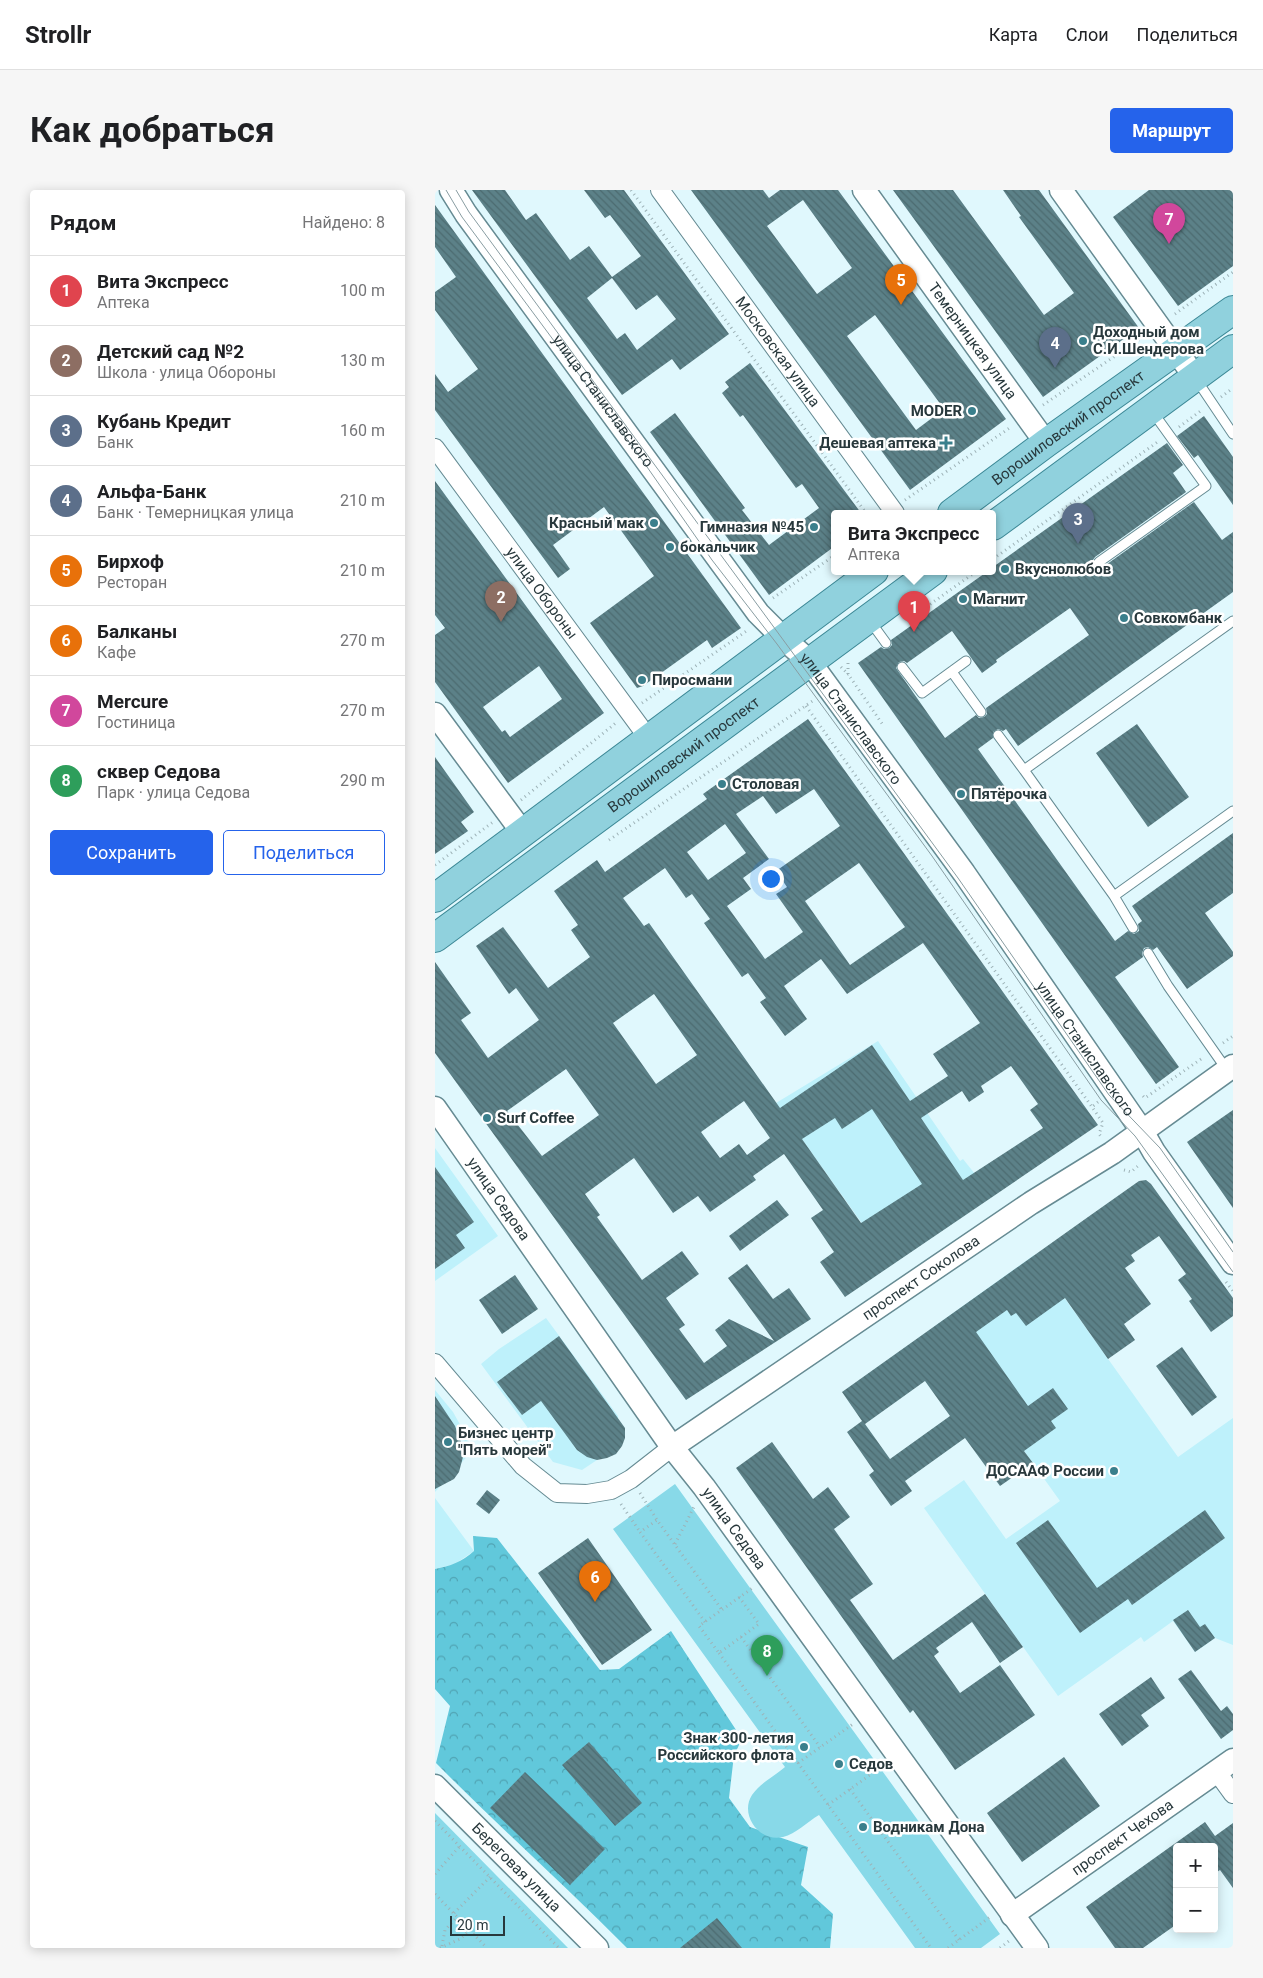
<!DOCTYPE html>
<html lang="ru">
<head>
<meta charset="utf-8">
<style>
  :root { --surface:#fff; --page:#f6f6f6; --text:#202124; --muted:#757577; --line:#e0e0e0; --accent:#2563eb }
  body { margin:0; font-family:Roboto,sans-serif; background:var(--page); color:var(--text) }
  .controls { position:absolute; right:15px; bottom:15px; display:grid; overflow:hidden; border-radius:5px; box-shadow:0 2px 12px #0003 }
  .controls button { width:45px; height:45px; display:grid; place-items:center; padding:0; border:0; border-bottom:1px solid var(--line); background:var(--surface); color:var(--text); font:25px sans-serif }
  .scale { position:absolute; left:15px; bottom:12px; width:55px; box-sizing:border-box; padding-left:5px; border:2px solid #28383c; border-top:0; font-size:14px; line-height:18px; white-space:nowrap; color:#28383c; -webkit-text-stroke:4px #fff; paint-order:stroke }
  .you { position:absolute; left:335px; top:688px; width:18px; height:18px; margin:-12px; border:4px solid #fff; border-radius:50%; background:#1a73e8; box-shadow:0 0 0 8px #1a73e833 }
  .badge { display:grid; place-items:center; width:32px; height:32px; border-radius:50%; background:var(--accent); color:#fff; font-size:16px; font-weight:700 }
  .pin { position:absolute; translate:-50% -41px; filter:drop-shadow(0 1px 2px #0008) }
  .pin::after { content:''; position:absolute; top:26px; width:18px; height:15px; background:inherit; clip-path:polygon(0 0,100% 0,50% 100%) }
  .popup { position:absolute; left:396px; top:320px; width:165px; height:65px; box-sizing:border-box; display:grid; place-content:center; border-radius:5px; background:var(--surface); filter:drop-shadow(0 1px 4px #0005); font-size:16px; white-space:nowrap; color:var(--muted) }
  .popup b { font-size:19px; color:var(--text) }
  .popup::after { content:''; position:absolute; left:50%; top:100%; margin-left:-10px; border:10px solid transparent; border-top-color:var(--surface) }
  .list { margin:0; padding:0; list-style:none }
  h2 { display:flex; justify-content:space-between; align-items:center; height:65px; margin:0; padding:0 20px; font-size:21px }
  h2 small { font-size:16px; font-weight:400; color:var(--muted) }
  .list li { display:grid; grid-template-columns:32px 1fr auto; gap:15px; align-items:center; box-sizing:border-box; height:70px; padding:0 20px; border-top:1px solid var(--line) }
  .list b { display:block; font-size:19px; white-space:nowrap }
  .list p { margin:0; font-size:16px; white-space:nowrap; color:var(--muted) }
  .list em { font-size:16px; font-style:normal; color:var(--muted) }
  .actions { display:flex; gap:10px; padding:15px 20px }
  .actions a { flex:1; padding:11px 0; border:1px solid var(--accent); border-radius:5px; text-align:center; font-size:18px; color:var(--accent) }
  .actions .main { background:var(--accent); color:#fff }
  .map { position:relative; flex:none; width:798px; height:1758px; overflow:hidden; border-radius:5px }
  header { display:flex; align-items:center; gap:30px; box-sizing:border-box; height:70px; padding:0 25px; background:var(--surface); border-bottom:1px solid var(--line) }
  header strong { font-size:24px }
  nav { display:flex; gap:28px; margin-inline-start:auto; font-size:18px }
  .intro { display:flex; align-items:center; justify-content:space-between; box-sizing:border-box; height:120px; padding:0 30px }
  h1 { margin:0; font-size:35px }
  .button { padding:12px 22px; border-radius:5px; background:var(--accent); color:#fff; font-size:18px; font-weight:700 }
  main { display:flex; gap:30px; padding:0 30px }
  aside { flex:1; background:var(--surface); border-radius:5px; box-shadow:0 2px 12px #0003 }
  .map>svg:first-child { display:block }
</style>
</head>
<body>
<header>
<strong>Strollr</strong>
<nav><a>Карта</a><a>Слои</a><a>Поделиться</a></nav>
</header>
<div class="intro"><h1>Как добраться</h1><a class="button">Маршрут</a></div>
<main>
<aside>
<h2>Рядом<small>Найдено: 8</small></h2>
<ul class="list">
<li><span class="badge" style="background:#e0444e">1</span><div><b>Вита Экспресс</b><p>Аптека</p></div><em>100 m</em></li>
<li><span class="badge" style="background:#8d6e63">2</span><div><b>Детский сад №2</b><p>Школа · улица Обороны</p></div><em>130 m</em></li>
<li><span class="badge" style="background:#5c6f8a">3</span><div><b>Кубань Кредит</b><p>Банк</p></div><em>160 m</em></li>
<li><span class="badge" style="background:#5c6f8a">4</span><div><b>Альфа-Банк</b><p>Банк · Темерницкая улица</p></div><em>210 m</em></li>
<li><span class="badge" style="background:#e8710a">5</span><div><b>Бирхоф</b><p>Ресторан</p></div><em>210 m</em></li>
<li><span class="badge" style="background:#e8710a">6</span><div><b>Балканы</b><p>Кафе</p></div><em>270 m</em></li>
<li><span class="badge" style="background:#d1479c">7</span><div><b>Mercure</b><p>Гостиница</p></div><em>270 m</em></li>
<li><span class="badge" style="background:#2e9e5b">8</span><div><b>сквер Седова</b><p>Парк · улица Седова</p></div><em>290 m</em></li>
</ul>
<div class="actions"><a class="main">Сохранить</a><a>Поделиться</a></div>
</aside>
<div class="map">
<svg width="798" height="1758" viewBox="0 0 798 1758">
  <defs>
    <pattern id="forest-crowns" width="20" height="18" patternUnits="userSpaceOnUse" patternTransform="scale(1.25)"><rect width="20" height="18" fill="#61c8db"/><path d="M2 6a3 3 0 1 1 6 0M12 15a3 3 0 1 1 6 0" fill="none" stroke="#50a3b3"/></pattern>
    <pattern id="building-back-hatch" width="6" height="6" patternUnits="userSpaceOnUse" patternTransform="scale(1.25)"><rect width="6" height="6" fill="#5c8188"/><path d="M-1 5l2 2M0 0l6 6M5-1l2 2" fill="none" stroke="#4c6b70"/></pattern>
  </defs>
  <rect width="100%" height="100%" fill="#e0f8fd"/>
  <path fill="#bef1fb" d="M 443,851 L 525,971 L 528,969 L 540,984 L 456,1074 L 341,913 Z
    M 0,958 L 63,1046 L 0,1091 Z
    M 599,1065 L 743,1267 L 798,1228 L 798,1455 L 780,1448 L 760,1462 L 738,1431 L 709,1452 L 706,1447 L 623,1506 L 489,1318 L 529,1290 L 571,1349 L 625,1311 L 500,1136 Z
    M 111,1128 L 183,1226 L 183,1256 L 147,1280 L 118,1272 L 46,1174 L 64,1159 Z
    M 0,1200 L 18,1222 L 32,1247 L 37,1261 L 0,1302 Z
    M 0,1308 L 39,1361 L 20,1374 L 0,1379 Z"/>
  <path fill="url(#forest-crowns)" d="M 38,1346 L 62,1348 L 165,1480 L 184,1479 L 236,1441 L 307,1549 L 299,1565 L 294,1608 L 315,1637 L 373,1657 L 366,1695 L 398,1724 L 395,1758 L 192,1758 C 130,1695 63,1636 1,1573 L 15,1516 L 0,1499 L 0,1379 C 15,1376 27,1372 39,1361 Z"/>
  <path fill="#88d9e8" d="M 240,1294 L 565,1744 L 546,1758 L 480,1758 L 384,1625 C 372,1632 361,1644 348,1647 C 325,1653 304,1625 317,1605 C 325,1593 340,1586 350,1577 L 178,1339 Z
    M 0,1623 L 133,1758 L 0,1758 Z"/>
  <path fill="url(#building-back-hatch)" fill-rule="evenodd" d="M 37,0 L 70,0 L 91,30 L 101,23 L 135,70 L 154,56 L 177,87 L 206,66 L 175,25 L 170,28 L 149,0 L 189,0 L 294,144 L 245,180 L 237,169 L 187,205 ZM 177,88 L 201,120 L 222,105 L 241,129 L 202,160 L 190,143 L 182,149 L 152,108 Z
    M 256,0 L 328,0 L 334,8 L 345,0 L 403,0 L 571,229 L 475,300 ZM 368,10 L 417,78 L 382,104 L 332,36 ZM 440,125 L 509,219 L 481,240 L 412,146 Z
    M 458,0 L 518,0 L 609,125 L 639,103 L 584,27 L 586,26 L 568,0 L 604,0 L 704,138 L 608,207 Z
    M 714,0 L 798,0 L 798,76 L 743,116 L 678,27 Z
    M 0,15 L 306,438 L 277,458 L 272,450 L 208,496 L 202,498 L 155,433 L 219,386 L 169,317 L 118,355 L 135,379 L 123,388 L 0,220 L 0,184 L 13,202 L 43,179 L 0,120 L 0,102 L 21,87 L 0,57 Z
    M 315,173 L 426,323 L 400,323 L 400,356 L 334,405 L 215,242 L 240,223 L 310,318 L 307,320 L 334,355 L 384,318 L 367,294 L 361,298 L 308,225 L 305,227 L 287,203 L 294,197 L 290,192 Z
    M 769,226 L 798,267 L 798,315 L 763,265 L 759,268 L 742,246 Z
    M 732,253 L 748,275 L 738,283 L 751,302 L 660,367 L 658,370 L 659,375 L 662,378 L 668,377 L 759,312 L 787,350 L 798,342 L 798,402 L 583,556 L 571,539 L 568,541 L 563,539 L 558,542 L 558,548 L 543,559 L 680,751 L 693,741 L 699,744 L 704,741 L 703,734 L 707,731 L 697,716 L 798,643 L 798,703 L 770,723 L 798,762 L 798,766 L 752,799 L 722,757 L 718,760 L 713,757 L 709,758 L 707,763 L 708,767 L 680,787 L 744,877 L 721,894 L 423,473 L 446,457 L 449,459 L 454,458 L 457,455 L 456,450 L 553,381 L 558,381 L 558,377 ZM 635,418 L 654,445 L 551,518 L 552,524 L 549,527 L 544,528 L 541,525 L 510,548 L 461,478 L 464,472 L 469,471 L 472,473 L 517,441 L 547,483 L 562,472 L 561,470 Z
    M 0,291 L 169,523 L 73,593 L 0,492 L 0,445 L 10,438 L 0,425 ZM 104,476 L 127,509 L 75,547 L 70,540 L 67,542 L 48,517 Z
    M 373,529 L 663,935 L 410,1107 L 385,1072 L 399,1062 L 376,1028 L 388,1020 L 349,964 L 318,986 L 321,990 L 275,1022 L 263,1006 L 238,1023 L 199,968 L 150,1004 L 165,1025 L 162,1027 L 207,1090 L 247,1061 L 264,1084 L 231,1108 L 250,1135 L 244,1139 L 269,1173 L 292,1156 L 280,1140 L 294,1129 L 339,1151 L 293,1088 L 312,1074 L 338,1109 L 354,1098 L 376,1129 L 251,1210 L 0,863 L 0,772 L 36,823 L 26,830 L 53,868 L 104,830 L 81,798 L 74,804 L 41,756 L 68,737 L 113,798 L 155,767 L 136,740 L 143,735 L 119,701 L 162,670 L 170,682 L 272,609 L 268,604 ZM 379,599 L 405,636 L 341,681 L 352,697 L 341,704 L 368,742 L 330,769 L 292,716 L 316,699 L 308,688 L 334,669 L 301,624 L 328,606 L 341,624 ZM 290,634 L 311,663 L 273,690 L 252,662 ZM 424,673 L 470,737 L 415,775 L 370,711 ZM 230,678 L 251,708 L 257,704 L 275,729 L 269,733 L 307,787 L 313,783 L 331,808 L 325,812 L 350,846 L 372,829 L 349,796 L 386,769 L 412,804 L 488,753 L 545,833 L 498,864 L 513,886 L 475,911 L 437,855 L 345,918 L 214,733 L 209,736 L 188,708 ZM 219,804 L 262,865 L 221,894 L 178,833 ZM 576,876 L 603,914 L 595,920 L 608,938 L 528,990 L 486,928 L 527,901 L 534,912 L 549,902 L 546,896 ZM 131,879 L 164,925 L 107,966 L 72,921 ZM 309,911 L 335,948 L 312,965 L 304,954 L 285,968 L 266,942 ZM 437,919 L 487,994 L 426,1033 L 367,949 L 400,928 L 407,939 Z
    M 702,534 L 754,607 L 713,637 L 661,563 Z
    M 0,567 L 39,622 L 26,632 L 33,641 L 0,664 Z
    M 798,920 L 798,1018 L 752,952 Z
    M 0,977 L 39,1032 L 21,1045 L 30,1058 L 0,1079 Z
    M 711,990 L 716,994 L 798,1108 L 798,1126 L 776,1142 L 754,1111 L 757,1109 L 743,1090 L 751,1084 L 724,1046 L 696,1065 L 700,1071 L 690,1078 L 716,1114 L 689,1134 L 700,1150 L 673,1169 L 630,1108 L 591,1136 L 581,1123 L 576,1126 L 572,1120 L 541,1142 L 593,1216 L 618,1198 L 633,1219 L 616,1231 L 621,1238 L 589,1261 L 598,1273 L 565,1296 L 530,1248 L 470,1291 L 477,1301 L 456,1316 L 434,1285 L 439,1281 L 412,1242 L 427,1231 L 407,1202 L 653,1027 L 704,991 ZM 490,1191 L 515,1226 L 455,1269 L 430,1234 Z
    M 342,1010 L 354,1025 L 305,1061 L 294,1046 Z
    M 80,1085 L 103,1119 L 67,1144 L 44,1110 Z
    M 124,1146 L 190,1238 L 190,1248 L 187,1256 L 181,1264 L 172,1268 L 162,1270 L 152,1267 L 142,1260 L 106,1211 L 87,1225 L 62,1192 Z
    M 747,1157 L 782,1207 L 757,1226 L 721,1176 Z
    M 0,1206 L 20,1236 L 28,1257 L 28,1267 L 24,1282 L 19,1289 L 0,1299 Z
    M 337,1252 L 378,1309 L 393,1297 L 415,1327 L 399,1339 L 438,1394 L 415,1410 L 458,1470 L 550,1404 L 588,1457 L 565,1473 L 537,1432 L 501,1458 L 504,1462 L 499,1466 L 525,1503 L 565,1475 L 600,1525 L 520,1580 L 478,1520 L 475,1523 L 301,1278 Z
    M 52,1300 L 65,1310 L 54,1324 L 41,1314 Z
    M 770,1320 L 790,1348 L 697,1415 L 693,1409 L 645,1443 L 581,1353 L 613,1330 L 662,1398 Z
    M 153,1348 L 217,1440 L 167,1475 L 103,1383 Z
    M 753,1420 L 765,1437 L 770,1434 L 780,1448 L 760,1462 L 738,1430 Z
    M 756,1480 L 786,1521 L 792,1516 L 798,1524 L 798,1540 L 786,1549 L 743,1489 Z
    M 716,1487 L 730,1508 L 706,1525 L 714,1536 L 687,1556 L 664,1524 Z
    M 154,1552 L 207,1613 L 180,1636 L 127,1575 Z
    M 629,1567 L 665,1616 L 587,1672 L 552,1623 Z
    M 90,1582 L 170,1659 L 135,1695 L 55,1618 Z
    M 770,1632 L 780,1646 L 798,1633 L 798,1698 L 785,1680 L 779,1684 L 779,1657 L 742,1657 L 742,1734 L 708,1758 L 680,1758 L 651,1717 Z
    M 282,1728 L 307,1758 L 245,1758 Z"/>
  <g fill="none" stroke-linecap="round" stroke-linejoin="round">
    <defs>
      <path id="service" d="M 761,189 L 798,244
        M 664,372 L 771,296 L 717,221
        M 435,431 L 451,453
        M 798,431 L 589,580 L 679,706 L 798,621
        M 467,477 L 487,503 L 531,471
        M 517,482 L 546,522
        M 563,545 L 589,580
        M 679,706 L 698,738
        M 713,763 L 733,796 L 792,880"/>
      <g id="minor">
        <path id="s1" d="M 225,0 L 460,323"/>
        <path id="s2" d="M 0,258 L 214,549"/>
        <path d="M 0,1173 L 88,1276 L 122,1303 L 152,1304 L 176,1300 L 196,1289 L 237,1257"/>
        <path d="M 782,1582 L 798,1604"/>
      </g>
      <g id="tertiary">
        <path id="s3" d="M 16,0 L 31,24 L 323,423 L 349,449 L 374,471 L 529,683 L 707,941 L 719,962 L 798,1073"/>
        <path id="s4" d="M 429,0 L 611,253"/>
        <path d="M 626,0 L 760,187"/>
        <path d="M 0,524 L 88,643"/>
        <path id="s5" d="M 0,918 L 237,1257 L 269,1297 L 602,1758"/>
        <path id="s6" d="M 237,1257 L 596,1013 L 677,963 L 798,876"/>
        <path id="s7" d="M 0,1596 L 162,1758"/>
        <path id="s8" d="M 577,1725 L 798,1570"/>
      </g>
      <g id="primary">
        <path id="s9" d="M 517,323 L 611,253 L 798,120"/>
        <path d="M 558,336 L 798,159"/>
        <path d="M 0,708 L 439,381"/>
        <path id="s10" d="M 0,748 L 498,381"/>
      </g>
    </defs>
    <use href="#service" stroke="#668b93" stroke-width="11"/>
    <use href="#minor" stroke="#668b93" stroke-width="20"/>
    <use href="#tertiary" stroke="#668b93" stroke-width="25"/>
    <use href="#primary" stroke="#3c8896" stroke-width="30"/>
    <path stroke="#9db2b7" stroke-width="3" stroke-dasharray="1 4" stroke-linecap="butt" d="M 196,0 L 431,323
      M 740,124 L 798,82
      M 786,207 L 798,198
      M 608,215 L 708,147
      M 744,237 L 767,220
      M 470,310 L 576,237
      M 558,369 L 724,251
      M 338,408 L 400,365
      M 487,420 L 542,381
      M 413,473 L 413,484 L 448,535
      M 406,477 L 413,484 L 410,486
      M 207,513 L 313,440
      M 371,516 L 657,917
      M 86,610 L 182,532
      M 174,650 L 379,510
      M 0,675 L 58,632
      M 788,853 L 798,846
      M 708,906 L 710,908 L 769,867
      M 663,912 L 657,917 L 668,933 L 664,944 L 667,948
      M 689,980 L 696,982 L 704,975
      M 791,1092 L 798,1101
      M 205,1303 L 222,1330
      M 186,1314 L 205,1342
      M 240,1354 L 259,1317
      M 304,1407 L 324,1434 L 284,1463 L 264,1436 L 319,1397
      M 270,1432 L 205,1342 L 222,1330 L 287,1420
      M 306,1447 L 385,1557
      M 284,1463 L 496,1758
      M 363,1573 L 418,1534
      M 415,1599 L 524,1750
      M 393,1615 L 446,1577
      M 0,1631 L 124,1758
      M 0,1684 L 25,1656
      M 0,1704 L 52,1758
      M 19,1723 L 55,1687
      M 7,1756 L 10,1740 L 22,1727
      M 5,1758 L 25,1749 L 35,1740
      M 513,1758 L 555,1727
      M 565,1758 L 574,1751"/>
    <use href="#service" stroke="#fff" stroke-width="9"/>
    <use href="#minor" stroke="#fff" stroke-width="18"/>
    <use href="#tertiary" stroke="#fff" stroke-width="22"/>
    <use href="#primary" stroke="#90d1dd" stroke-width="28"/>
    <path stroke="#899da2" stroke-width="1" d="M 11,0 L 27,27 L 203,264 L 277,370 L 342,454 L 497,666 L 666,910 L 700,946 L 798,1082
      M 21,0 L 34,22 L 523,688 L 674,905 L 725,958 L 798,1062"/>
  </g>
  <g fill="#3a7f8c" stroke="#fff" stroke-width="2">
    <circle cx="648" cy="151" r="5"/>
    <circle cx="537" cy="221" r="5"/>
    <path d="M508.5 245.5h5v5h5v5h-5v5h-5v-5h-5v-5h5z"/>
    <circle cx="219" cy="333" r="5"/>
    <circle cx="379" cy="337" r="5"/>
    <circle cx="235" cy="357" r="5"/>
    <circle cx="570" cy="379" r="5"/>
    <circle cx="528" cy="409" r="5"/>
    <circle cx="689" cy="428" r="5"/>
    <circle cx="207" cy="490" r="5"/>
    <circle cx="287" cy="594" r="5"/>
    <circle cx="526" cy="604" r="5"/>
    <circle cx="52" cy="928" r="5"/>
    <circle cx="13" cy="1252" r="5"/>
    <circle cx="679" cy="1281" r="5"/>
    <circle cx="369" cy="1557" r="5"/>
    <circle cx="404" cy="1574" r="5"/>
    <circle cx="428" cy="1637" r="5"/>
  </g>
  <g text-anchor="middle" stroke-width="5" stroke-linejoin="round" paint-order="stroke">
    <g font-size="15" font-weight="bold" fill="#28383c" stroke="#fff" text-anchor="start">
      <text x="658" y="147">Доходный дом<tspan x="658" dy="17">С.И.Шендерова</tspan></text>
      <text x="527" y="226" text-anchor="end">MODER</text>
      <text x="501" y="258" text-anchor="end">Дешевая аптека</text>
      <text x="209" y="338" text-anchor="end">Красный мак</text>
      <text x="369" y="342" text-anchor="end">Гимназия №45</text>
      <text x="245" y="362">бокальчик</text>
      <text x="580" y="384">Вкуснолюбов</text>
      <text x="538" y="414">Магнит</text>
      <text x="699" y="433">Совкомбанк</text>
      <text x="217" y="495">Пиросмани</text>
      <text x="297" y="599">Столовая</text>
      <text x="536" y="609">Пятёрочка</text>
      <text x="62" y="933">Surf Coffee</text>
      <text x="23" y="1248">Бизнес центр<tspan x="23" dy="17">"Пять морей"</tspan></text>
      <text x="669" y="1286" text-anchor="end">ДОСААФ России</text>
      <text x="359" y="1553" text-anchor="end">Знак 300-летия<tspan x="359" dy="17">Российского флота</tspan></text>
      <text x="414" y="1579">Седов</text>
      <text x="438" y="1642">Водникам Дона</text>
    </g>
    <g font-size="15" fill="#28383c" stroke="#fff">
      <text dy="5" stroke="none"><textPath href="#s4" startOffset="186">Темерницкая улица</textPath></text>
      <text dy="5" stroke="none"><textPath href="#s1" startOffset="200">Московская улица</textPath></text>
      <text dy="5" stroke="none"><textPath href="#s3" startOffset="260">улица Станиславского</textPath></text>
      <text dy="5" stroke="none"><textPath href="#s9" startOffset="144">Ворошиловский проспект</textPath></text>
      <text dy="5" stroke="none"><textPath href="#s2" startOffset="180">улица Обороны</textPath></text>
      <text dy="5" stroke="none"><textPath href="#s3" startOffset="664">улица Станиславского</textPath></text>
      <text dy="5" stroke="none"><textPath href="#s10" startOffset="309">Ворошиловский проспект</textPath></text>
      <text dy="5" stroke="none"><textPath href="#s3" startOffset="1069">улица Станиславского</textPath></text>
      <text dy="5" stroke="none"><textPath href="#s5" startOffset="111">улица Седова</textPath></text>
      <text dy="5" stroke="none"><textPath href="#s6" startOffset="301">проспект Соколова</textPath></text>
      <text dy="5" stroke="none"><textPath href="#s5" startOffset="516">улица Седова</textPath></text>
      <text dy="5" stroke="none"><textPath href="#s8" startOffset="135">проспект Чехова</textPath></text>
      <text dy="5" stroke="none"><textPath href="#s7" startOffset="115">Береговая улица</textPath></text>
    </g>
  </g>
</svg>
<div class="controls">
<button>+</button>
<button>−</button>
</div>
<div class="scale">20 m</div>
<div class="you"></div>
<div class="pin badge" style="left:479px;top:442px;background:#e0444e">1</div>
<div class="popup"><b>Вита Экспресс</b>Аптека</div>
<div class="pin badge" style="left:66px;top:432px;background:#8d6e63">2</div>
<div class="pin badge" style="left:643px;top:354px;background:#5c6f8a">3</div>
<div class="pin badge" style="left:620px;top:178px;background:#5c6f8a">4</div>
<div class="pin badge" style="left:466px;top:115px;background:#e8710a">5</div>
<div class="pin badge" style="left:160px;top:1412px;background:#e8710a">6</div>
<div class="pin badge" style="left:734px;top:54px;background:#d1479c">7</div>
<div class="pin badge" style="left:332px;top:1486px;background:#2e9e5b">8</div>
</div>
</main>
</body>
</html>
